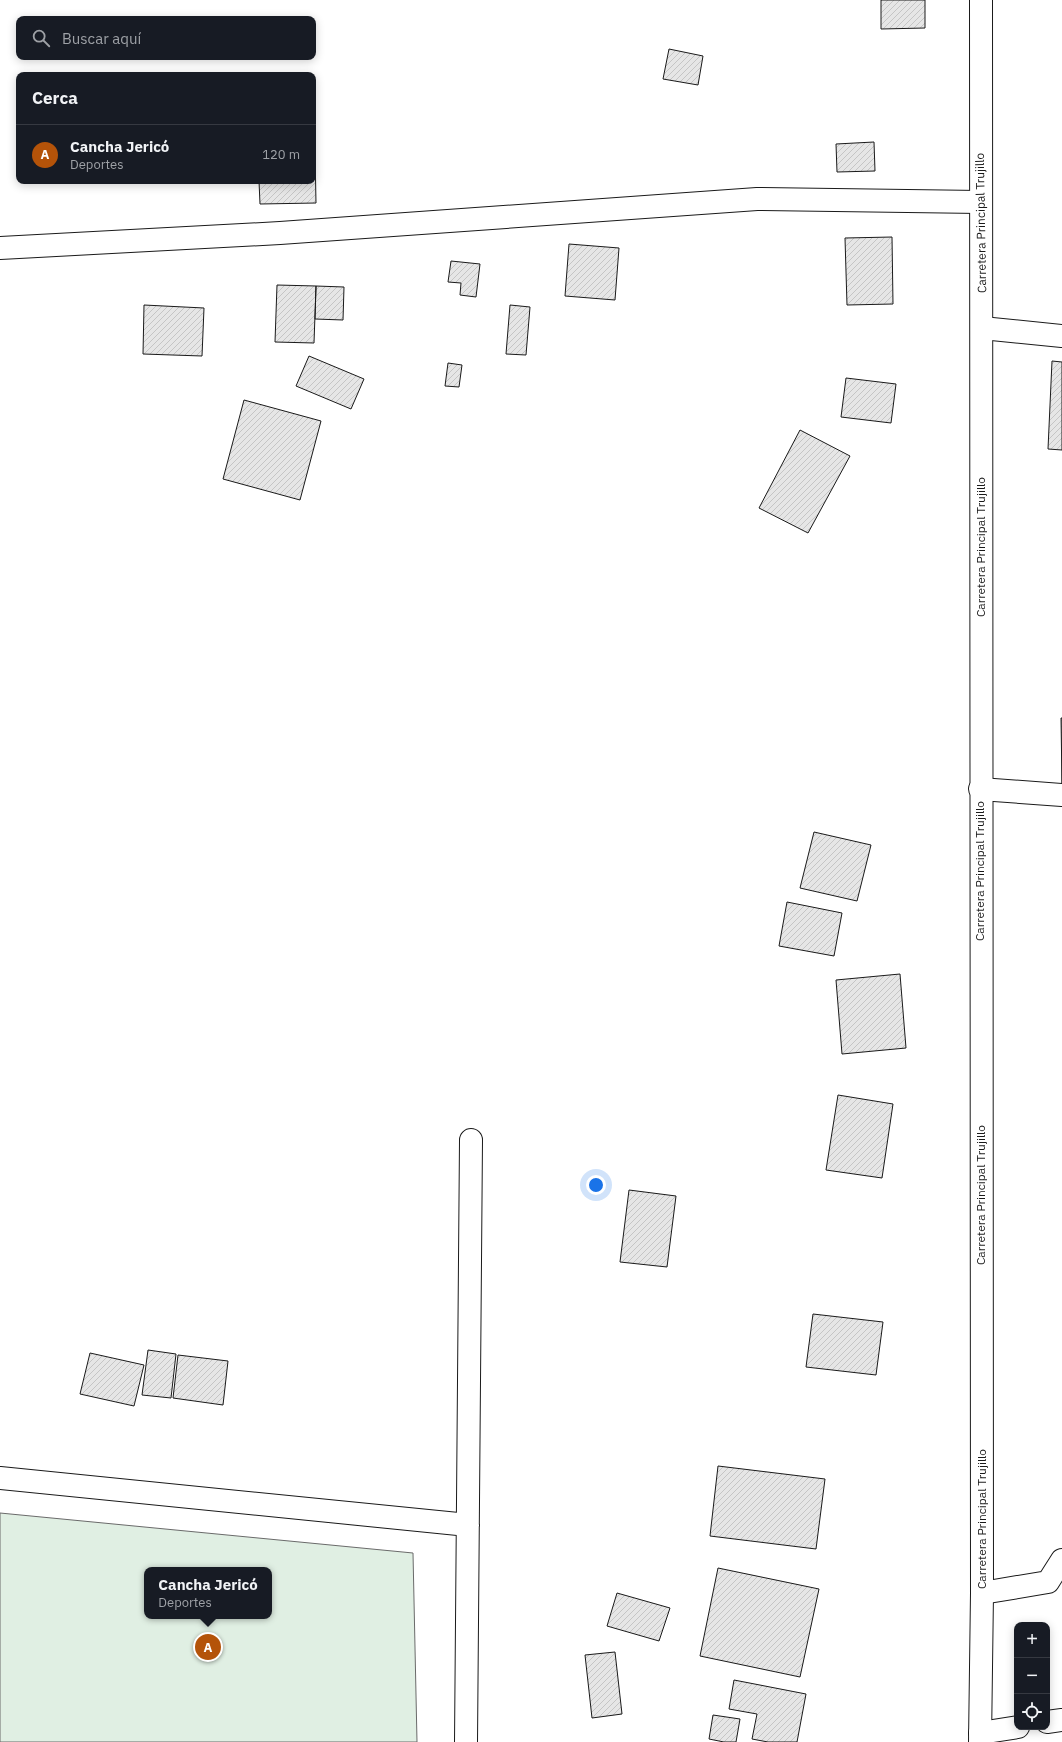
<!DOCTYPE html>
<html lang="es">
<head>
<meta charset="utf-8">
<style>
  :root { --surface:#171b24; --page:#20242c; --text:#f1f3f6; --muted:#9ea1a6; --line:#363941; --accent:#b45309 }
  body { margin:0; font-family:"IBM Plex Sans",sans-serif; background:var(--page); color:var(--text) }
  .controls { position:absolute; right:12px; bottom:12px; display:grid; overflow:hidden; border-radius:8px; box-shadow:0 2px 10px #0003 }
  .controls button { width:36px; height:36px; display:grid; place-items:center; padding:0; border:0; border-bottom:1px solid var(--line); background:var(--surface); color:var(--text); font:20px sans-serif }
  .you { position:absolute; left:596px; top:1185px; width:14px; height:14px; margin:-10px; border:3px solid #fff; border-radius:50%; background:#1a73e8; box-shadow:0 0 0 6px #1a73e833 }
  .badge { display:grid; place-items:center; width:26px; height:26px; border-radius:50%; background:var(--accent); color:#fff; font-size:13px; font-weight:700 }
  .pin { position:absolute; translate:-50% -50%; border:2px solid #fff; box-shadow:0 1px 4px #0006 }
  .popup { position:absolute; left:144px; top:1567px; width:128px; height:52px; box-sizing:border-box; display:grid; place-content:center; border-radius:8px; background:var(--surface); filter:drop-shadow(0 1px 3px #0005); font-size:13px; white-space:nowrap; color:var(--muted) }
  .popup b { font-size:15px; color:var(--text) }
  .popup::after { content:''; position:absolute; left:50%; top:100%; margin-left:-8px; border:8px solid transparent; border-top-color:var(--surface) }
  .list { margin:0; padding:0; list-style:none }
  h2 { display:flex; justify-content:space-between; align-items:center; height:52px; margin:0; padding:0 16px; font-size:17px }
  h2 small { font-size:13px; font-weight:400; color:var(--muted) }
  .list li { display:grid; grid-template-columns:26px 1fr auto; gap:12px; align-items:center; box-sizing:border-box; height:60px; padding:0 16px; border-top:1px solid var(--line) }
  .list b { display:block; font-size:15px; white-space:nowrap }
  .list p { margin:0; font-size:13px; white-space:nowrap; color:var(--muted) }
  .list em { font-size:13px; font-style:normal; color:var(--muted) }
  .icon { flex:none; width:22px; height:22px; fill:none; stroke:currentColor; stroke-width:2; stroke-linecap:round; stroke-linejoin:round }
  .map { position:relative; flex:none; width:1062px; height:1742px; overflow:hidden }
  .search { position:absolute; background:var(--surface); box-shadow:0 2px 10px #0003; left:16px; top:16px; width:300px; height:44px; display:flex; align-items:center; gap:10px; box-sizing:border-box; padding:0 14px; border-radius:8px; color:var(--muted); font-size:15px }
  .panel { position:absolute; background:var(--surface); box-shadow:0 2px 10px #0003; left:16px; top:72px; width:300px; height:112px; border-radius:8px }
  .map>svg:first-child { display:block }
</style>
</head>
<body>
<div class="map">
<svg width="1062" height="1742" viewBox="0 0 1062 1742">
  <defs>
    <pattern id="building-hatch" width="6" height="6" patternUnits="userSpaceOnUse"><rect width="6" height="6" fill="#e6e6e6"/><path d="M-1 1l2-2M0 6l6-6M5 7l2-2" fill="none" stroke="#c5c5c5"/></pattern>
  </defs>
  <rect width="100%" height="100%" fill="#fff"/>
  <path fill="#e0efe3" stroke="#6a6a6a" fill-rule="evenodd" d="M 0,1513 L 413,1553 L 417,1742 L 0,1742 ZM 147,1570 L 269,1570 L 269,1616 L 147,1616 Z"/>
  <path fill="url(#building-hatch)" stroke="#1a1a1a" d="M 881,0 L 925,0 L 925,28 L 881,29 Z
    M 669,49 L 703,56 L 698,85 L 663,79 Z
    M 874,142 L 875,171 L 837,172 L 836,144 Z
    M 315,152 L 316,203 L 260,204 L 259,181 L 313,181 L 313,153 Z
    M 892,237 L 893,304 L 847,305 L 845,238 Z
    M 569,244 L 619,248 L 615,300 L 565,296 Z
    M 451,261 L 480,264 L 476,297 L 460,295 L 461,283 L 448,282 Z
    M 277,285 L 316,286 L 314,343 L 275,342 Z
    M 316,286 L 344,287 L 343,320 L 315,319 Z
    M 144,305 L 204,308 L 202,356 L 143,354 Z
    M 510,305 L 530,307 L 526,355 L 506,354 Z
    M 309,356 L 364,379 L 351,409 L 296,386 Z
    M 1052,361 L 1062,362 L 1062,450 L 1048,449 Z
    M 448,363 L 462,365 L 459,387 L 445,386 Z
    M 846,378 L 896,384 L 891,423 L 841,417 Z
    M 244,400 L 321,421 L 300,500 L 223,479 Z
    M 800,430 L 850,456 L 808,533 L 759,508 Z
    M 1061,718 L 1062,718 L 1062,784 Z
    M 814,832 L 871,845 L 857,901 L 800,888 Z
    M 787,902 L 842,913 L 834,956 L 779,946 Z
    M 900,974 L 906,1048 L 842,1054 L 836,980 Z
    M 838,1095 L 893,1104 L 882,1178 L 826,1170 Z
    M 629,1190 L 676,1196 L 667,1267 L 620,1262 Z
    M 813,1314 L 883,1322 L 876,1375 L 806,1367 Z
    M 148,1350 L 176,1354 L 171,1398 L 142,1395 Z
    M 90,1353 L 144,1365 L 134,1406 L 80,1394 Z
    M 178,1355 L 228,1361 L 223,1405 L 173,1398 Z
    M 718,1466 L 825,1479 L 816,1549 L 710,1536 Z
    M 718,1568 L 819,1589 L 800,1677 L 700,1656 Z
    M 617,1593 L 670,1608 L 659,1641 L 607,1626 Z
    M 615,1652 L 622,1714 L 592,1718 L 585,1655 Z
    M 734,1680 L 806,1694 L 797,1742 L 768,1742 L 752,1739 L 757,1714 L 729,1709 Z
    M 713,1715 L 740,1719 L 736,1742 L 724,1742 L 709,1739 Z"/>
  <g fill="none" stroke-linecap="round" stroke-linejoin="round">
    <defs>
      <path id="minor" d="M 0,248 L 280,233 L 757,199 L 980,202
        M 982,328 L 1062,336
        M 980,789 L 1062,795
        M 0,1478 L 468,1525
        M 982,1593 L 1048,1582 L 1062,1560
        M 1047,1722 L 1062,1720
        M 980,1733 L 1018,1727
        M 466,1742 L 471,1140"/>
      <path id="primary" d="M 980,1742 L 982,1593 L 981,0"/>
    </defs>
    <use href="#minor" stroke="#1a1a1a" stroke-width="24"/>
    <use href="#primary" stroke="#1a1a1a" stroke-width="24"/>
    <use href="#minor" stroke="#fff" stroke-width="22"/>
    <use href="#primary" stroke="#fff" stroke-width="22"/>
  </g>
  <g text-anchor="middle" stroke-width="3" stroke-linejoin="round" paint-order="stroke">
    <g font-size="12" fill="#1a1a1a" stroke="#fff">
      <text transform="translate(981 223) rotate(-91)" y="4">Carretera Principal Trujillo</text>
      <text transform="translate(981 547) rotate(-90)" y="4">Carretera Principal Trujillo</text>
      <text transform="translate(980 871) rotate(-90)" y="4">Carretera Principal Trujillo</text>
      <text transform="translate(981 1195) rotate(-90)" y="4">Carretera Principal Trujillo</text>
      <text transform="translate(982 1519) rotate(-90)" y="4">Carretera Principal Trujillo</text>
    </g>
  </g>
</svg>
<div class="controls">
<button>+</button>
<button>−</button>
<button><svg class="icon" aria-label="locate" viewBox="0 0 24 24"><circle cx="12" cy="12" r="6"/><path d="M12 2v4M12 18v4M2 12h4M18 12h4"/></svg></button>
</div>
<div class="you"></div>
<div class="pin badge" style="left:208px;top:1647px">A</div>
<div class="popup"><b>Cancha Jericó</b>Deportes</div>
<div class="search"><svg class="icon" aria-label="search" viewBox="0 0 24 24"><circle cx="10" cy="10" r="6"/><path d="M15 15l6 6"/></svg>Buscar aquí</div>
<section class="panel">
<h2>Cerca<small></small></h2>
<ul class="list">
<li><span class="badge">A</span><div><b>Cancha Jericó</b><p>Deportes</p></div><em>120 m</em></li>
</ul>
</section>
</div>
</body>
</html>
